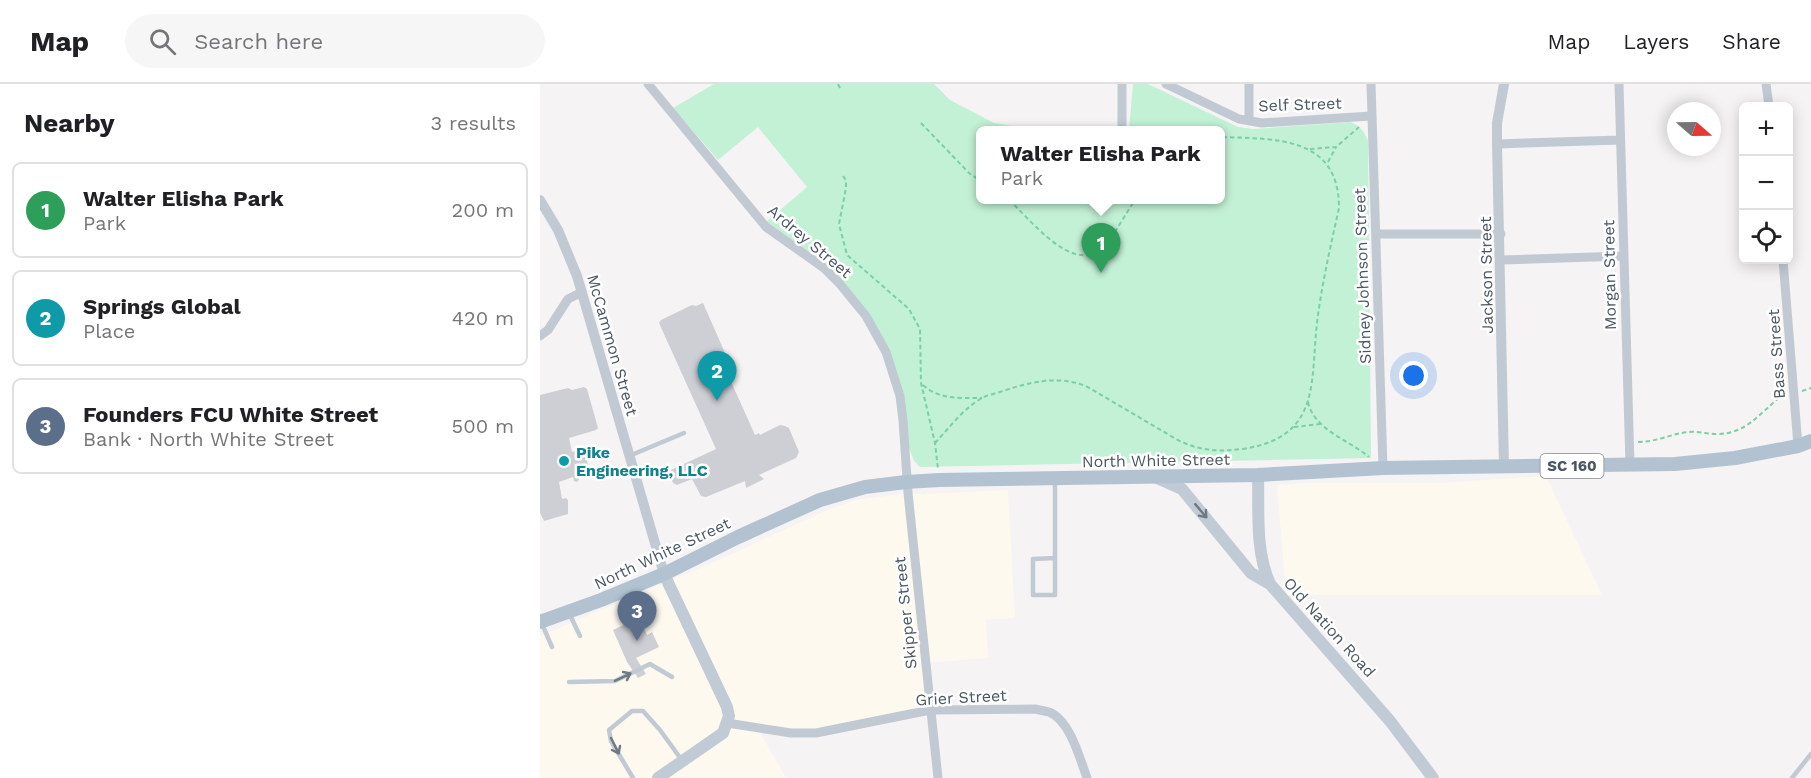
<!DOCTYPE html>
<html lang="en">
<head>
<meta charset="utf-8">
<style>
  :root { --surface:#fff; --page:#f6f6f6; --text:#202124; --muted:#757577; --line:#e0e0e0; --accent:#0b8043 }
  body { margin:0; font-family:"Work Sans",sans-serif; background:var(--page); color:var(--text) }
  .controls { position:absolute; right:18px; top:18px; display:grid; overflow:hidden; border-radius:9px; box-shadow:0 3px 15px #0003 }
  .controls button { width:54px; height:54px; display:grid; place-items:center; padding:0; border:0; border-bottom:2px solid var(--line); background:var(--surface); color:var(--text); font:30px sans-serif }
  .compass { position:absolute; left:1127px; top:18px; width:54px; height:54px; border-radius:50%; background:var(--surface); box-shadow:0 3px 15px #0003; rotate:110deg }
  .you { position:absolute; left:874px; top:292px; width:21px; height:21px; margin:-15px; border:4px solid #fff; border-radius:50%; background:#1a73e8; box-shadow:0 0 0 9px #1a73e833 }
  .badge { display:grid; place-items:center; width:39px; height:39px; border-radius:50%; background:var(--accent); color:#fff; font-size:20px; font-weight:700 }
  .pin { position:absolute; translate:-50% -50px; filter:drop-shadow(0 2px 3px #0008) }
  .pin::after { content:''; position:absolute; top:32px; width:21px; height:18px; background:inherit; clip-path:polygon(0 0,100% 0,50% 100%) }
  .popup { position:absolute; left:436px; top:42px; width:249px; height:78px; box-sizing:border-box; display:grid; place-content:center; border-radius:9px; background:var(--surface); filter:drop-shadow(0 2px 4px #0005); font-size:20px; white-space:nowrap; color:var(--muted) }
  .popup b { font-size:22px; color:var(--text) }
  .popup::after { content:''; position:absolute; left:50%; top:100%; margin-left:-12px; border:12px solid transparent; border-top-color:var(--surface) }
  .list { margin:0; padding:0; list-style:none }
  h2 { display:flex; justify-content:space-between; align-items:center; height:78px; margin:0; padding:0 24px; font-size:26px }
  h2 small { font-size:20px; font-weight:400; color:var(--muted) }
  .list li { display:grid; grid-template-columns:39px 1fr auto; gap:18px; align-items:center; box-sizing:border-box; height:96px; margin:0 12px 12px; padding:0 12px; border:2px solid var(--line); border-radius:9px }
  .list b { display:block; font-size:22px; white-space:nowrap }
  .list p { margin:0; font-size:20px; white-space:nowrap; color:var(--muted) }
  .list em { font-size:20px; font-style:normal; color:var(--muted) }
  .icon { flex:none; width:33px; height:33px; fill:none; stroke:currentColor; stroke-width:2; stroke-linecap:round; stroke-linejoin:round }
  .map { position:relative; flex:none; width:1271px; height:694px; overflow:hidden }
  header { display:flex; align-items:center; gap:36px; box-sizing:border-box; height:84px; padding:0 30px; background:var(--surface); border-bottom:2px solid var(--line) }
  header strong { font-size:28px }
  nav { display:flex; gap:33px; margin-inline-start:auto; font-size:21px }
  .search { width:420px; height:54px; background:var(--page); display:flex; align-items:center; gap:15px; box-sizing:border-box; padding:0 21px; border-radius:33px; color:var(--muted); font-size:22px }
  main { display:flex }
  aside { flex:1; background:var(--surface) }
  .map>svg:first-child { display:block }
</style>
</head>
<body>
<header>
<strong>Map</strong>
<div class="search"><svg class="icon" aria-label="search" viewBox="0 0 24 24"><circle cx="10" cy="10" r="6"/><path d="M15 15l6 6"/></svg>Search here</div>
<nav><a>Map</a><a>Layers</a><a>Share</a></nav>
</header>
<main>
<aside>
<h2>Nearby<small>3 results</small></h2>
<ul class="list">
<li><span class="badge" style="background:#2e9e5b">1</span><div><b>Walter Elisha Park</b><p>Park</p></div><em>200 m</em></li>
<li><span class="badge" style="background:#0f9aa8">2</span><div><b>Springs Global</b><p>Place</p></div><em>420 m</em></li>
<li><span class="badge" style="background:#5c6f8a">3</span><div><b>Founders FCU White Street</b><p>Bank · North White Street</p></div><em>500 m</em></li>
</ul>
</aside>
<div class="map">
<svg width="1271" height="694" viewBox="0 0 1271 694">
  <rect width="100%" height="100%" fill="#f5f3f3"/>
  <path fill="#fdf9ef" d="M 1006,392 L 1062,511 L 746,511 L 737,401 L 768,399 L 899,399 Z
    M 468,406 L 475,534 L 446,536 L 448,574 L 384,579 L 387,624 L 298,642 L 252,647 L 216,641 L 246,694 L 0,694 L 0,552 L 183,474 L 287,426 L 315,416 L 368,409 L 383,410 Z"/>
  <path fill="#c3f1d5" d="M 174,0 L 394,0 L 410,16 L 454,39 L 494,46 L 441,46 L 441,116 L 681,116 L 681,46 L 589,46 L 593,0 L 608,0 L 698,43 L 713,45 L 811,38 C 821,43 824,47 828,57 L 831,374 L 380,383 L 374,377 L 366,356 L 355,286 L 299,195 L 225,139 L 267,103 L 218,43 L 178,76 L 133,24 Z"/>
  <path fill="#cdcfd5" d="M 163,219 L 193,287 L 189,293 L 215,351 L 219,349 L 220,351 L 240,341 L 245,342 L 249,344 L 259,368 L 256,374 L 219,391 L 224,395 L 206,404 L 205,397 L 166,413 L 161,412 L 152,395 L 137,401 L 133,399 L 130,392 L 131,386 L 176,365 L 119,239 L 121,236 L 152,221 L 156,222 Z
    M 44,303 L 47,305 L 58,344 L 56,346 L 29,354 L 32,368 L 41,365 L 45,368 L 50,390 L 39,395 L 37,398 L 34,397 L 33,393 L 19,398 L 22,415 L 26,414 L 28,416 L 28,430 L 4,437 L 0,429 L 0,311 L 28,304 L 32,306 Z
    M 88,539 L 90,546 L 98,542 L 104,544 L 107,551 L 112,548 L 119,563 L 96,574 L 106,590 L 98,594 L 87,578 L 73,546 Z"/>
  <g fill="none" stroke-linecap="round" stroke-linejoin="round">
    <path stroke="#7ad0a6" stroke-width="2" stroke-dasharray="4.5 3" stroke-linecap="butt" d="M 298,0 L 300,4
      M 381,39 L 429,89 L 441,97
      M 770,65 L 796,63 L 819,43
      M 788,78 L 796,63
      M 303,92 L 306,96 L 306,104 L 299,140 L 307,171 L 369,225 L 380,245 L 381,299 L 395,359 L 398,385
      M 469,116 C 487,132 528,185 556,168 C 571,159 585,130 595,116
      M 383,301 C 399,316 421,314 442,314
      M 1262,307 L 1271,304
      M 768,318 C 774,346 809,356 829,373
      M 754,343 L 780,340
      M 1098,358 C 1117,358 1130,350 1148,348 C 1158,347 1167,350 1177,350 C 1206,350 1219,330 1240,313 L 1245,312
      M 395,359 C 409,344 424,324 442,314 C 447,311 454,310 460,308 C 489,298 517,291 546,302 L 636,355 C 659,367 677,368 702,365 C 785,353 769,294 778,231 C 783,195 791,160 799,124 C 799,52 736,55 681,53"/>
    <path stroke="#c1cad2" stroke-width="4.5" d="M 89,372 L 144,349
      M 515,474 L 493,475 L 493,511 L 515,511 L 515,397
      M 30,531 L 40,552
      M 2,540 L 12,563
      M 29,598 L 75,597 L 110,580 L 132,593
      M 93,694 L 71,657 L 69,646 L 92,627 L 103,627 L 120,646 L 141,675
      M 1252,694 L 1271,670"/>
    <path stroke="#c1cad2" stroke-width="9" d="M 108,0 L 226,143 L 284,184 L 299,199 L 326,232 L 346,268 L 360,312 L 363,336 L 368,409 L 398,694
      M 626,0 L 699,35 L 722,39 L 831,32
      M 709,0 L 709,37
      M 831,0 L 843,384
      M 1079,0 L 1090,381
      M 1226,0 L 1229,22
      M 582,41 L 582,0
      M 957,60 L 1080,56
      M 836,150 L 961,150
      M 961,176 L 1084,172
      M 1243,176 L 1258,362
      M 0,252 L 8,246 L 28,215 L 42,208
      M 187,639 L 251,649 L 276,649 L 390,626 L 495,625 C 500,626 505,627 509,628 C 530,636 540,675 547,694"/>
    <path stroke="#c1cad2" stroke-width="10" d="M 964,0 L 957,39 L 957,60 L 964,383
      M 0,116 L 18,146 L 37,192 L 124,490"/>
    <path stroke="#c1cbd6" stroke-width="12" d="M 718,391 C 719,428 715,466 730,500 L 850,637 L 893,694
      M 615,393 L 642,405 L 711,489 L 730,500
      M 118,694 L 183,649 L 189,632 L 187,623 L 124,490"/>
    <path stroke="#b3c2d1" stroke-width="14" d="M 0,538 L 61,516 L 124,490 L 198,453 L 280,416 L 325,403 L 366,398 L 399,396 L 718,391 L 843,384 L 1135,380 L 1195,374 L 1258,362 L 1271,357"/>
  </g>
  <defs><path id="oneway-shaft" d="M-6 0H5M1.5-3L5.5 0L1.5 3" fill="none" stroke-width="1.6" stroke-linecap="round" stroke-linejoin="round" transform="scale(1.5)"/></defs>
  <use stroke="#6e7984" href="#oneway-shaft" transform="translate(661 427) rotate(50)"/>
  <g stroke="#6e7983">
    <use href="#oneway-shaft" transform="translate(83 593) rotate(-25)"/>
    <use href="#oneway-shaft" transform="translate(75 662) rotate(64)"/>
  </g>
  <circle fill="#0f9aa8" stroke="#fff" stroke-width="2" cx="24" cy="377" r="6"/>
  <g text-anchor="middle" stroke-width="5" stroke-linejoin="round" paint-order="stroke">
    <rect fill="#fff" stroke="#808990" stroke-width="1.5" x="1000.5" y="370" width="63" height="24" rx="4.5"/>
    <g font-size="15" font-weight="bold" fill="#4a5661">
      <text x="1032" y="387">SC 160</text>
    </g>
    <g font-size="16" fill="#4a5661" stroke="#fff">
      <text transform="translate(760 20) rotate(-2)" y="6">Self Street</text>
      <text transform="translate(270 157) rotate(40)" y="6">Ardrey Street</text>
      <text transform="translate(946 191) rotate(-91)" y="6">Jackson Street</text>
      <text transform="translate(1069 191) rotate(-91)" y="6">Morgan Street</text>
      <text transform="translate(822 192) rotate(-92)" y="6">Sidney Johnson Street</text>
      <text transform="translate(73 261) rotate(74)" y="6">McCammon Street</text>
      <text transform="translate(1236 270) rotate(-94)" y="6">Bass Street</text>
      <text transform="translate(616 376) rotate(-1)" y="6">North White Street</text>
      <text transform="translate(122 469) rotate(-25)" y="6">North White Street</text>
      <text transform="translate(365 529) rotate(-96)" y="6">Skipper Street</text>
      <text transform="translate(790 543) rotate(48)" y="6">Old Nation Road</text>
      <text transform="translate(421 613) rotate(-3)" y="6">Grier Street</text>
    </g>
    <g font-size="16" font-weight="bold" fill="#0d838f" stroke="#fff" text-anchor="start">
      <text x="36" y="374">Pike<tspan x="36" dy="18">Engineering, LLC</tspan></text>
    </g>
  </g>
</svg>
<div class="controls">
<button>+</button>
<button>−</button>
<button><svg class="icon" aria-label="locate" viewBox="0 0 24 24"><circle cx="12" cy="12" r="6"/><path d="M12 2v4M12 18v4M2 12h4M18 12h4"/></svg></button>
</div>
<svg class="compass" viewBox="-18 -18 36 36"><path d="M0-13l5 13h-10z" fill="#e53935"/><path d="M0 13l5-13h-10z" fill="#757577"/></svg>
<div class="you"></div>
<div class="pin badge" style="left:561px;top:189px;background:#2e9e5b">1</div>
<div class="popup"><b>Walter Elisha Park</b>Park</div>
<div class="pin badge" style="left:177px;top:317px;background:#0f9aa8">2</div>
<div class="pin badge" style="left:97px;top:557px;background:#5c6f8a">3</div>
</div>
</main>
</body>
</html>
